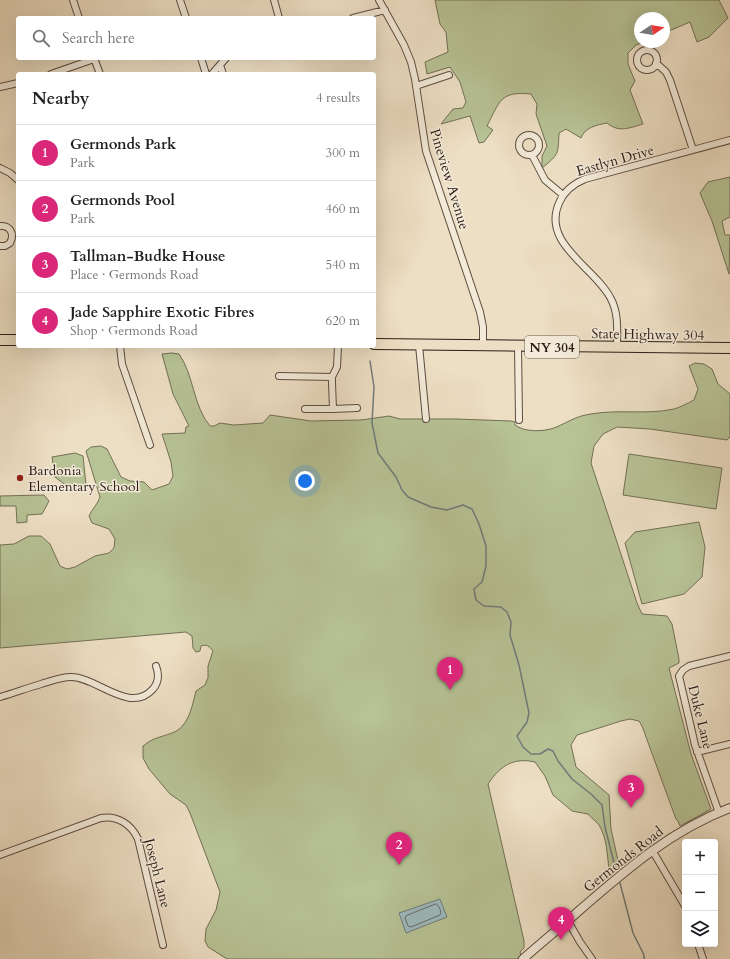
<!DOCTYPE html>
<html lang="en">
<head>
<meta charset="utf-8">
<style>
  :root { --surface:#fff; --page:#f6f6f6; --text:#202124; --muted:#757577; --line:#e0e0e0; --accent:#db2777 }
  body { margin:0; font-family:Cardo,serif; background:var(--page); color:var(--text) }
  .controls { position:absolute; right:12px; bottom:12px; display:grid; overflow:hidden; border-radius:4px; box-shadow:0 4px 16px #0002 }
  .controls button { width:36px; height:36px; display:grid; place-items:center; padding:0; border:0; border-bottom:1px solid var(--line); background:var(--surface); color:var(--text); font:20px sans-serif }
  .compass { position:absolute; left:634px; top:12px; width:36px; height:36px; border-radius:50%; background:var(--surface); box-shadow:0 4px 16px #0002; rotate:78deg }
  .you { position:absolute; left:305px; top:481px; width:14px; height:14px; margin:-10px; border:3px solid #fff; border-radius:50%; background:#1a73e8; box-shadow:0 0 0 6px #1a73e833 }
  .badge { display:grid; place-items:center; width:26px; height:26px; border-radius:50%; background:var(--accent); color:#fff; font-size:13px; font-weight:700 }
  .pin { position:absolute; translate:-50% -33px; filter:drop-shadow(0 1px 2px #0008) }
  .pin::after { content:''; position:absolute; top:21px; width:14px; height:12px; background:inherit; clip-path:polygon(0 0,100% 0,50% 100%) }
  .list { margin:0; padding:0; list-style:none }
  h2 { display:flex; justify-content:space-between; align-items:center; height:52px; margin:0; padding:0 16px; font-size:17px }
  h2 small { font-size:13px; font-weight:400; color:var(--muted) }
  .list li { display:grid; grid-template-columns:26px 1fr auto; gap:12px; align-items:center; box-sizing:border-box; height:56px; padding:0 16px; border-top:1px solid var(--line) }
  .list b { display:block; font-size:15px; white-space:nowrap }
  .list p { margin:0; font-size:13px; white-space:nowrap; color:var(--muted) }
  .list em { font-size:13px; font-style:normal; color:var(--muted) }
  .icon { flex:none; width:22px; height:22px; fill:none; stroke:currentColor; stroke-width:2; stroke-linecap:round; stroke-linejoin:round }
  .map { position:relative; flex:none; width:730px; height:959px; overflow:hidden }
  .search { position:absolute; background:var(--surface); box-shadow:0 4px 16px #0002; left:16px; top:16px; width:360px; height:44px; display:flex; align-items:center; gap:10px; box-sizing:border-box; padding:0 14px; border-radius:4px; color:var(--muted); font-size:15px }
  .panel { position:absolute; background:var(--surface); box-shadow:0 4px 16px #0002; left:16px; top:72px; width:360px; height:276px; border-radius:4px }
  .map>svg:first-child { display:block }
</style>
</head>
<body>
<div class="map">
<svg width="730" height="959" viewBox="0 0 730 959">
  <rect width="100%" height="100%" fill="#eddfc4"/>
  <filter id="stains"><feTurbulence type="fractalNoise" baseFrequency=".005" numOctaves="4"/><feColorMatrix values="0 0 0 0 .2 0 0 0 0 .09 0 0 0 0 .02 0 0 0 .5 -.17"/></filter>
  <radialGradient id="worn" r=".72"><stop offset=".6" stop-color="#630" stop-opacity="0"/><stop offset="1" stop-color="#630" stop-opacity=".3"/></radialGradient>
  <path fill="#b7c295" stroke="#726f56" d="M 435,0 L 719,0 L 728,18 L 709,37 L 697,42 L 690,22 L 664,33 L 664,18 L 640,18 L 640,42 L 644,42 L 636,45 L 628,53 L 628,64 L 635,81 L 630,90 L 643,124 C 629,128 619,133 607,123 C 597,125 585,127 581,138 L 566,129 L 559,133 C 558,155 559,154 542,168 L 542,156 L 547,146 L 536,114 L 537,104 L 531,94 C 500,91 500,101 487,126 L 493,130 L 484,142 L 479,143 L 470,116 L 441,124 L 453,109 L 463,108 L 466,102 L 460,82 L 450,67 L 427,74 L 425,62 L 448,52 L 446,32 L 440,24 Z
    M 730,177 L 730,217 L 722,221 L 725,235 L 730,235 L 729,274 L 712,221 L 700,193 L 708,182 Z
    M 172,353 L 179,354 C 194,375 193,406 210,426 L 214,426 L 220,423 L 234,425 L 263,423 L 270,415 L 311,421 L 361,420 L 389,416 L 400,419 L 456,419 L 511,421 L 515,422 L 515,425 C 524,432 542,432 554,428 C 567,423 575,416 591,414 C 618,409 647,415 674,409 C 681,407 688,403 694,400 L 698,389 L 689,366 L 695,363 L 704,364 L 712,369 L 718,384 L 730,394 L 730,437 L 727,440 L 650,429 L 617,427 L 603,434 L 594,446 L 591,463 L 637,603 L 642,614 L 667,616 L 672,624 L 679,659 L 679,663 L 669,668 L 691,754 L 711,809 L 680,826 L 678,821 L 676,819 L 642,726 L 639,721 L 630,719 L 621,721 L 577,735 L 571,745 L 576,767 L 609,795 L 611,829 L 619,865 L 618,869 L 613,872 L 609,869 C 607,854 607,838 599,825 C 596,821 591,818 588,814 L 572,811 L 553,795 L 545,776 L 535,762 C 513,757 500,766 488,784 L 524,941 L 524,948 L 520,952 L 521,955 L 517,959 L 227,959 L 208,947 L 205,941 L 206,929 L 216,910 L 220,892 L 190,813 L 186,805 L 170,794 L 149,769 L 143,758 L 143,746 C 154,737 159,738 172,733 C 189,727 192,706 196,691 L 205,685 L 208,678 L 208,666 L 213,651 C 209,646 207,644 201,646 L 200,651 L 196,652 L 193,648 L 192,636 L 186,632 L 0,648 L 0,545 L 14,544 L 29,536 L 41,536 L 50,544 L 60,566 L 67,569 L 75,567 L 95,556 L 109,553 L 114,548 L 115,539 L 109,529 L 92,523 L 89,516 C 92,509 98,504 100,497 L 86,451 L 91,447 L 101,446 L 107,449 L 121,477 L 130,481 L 144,482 L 152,490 L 169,484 L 173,476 L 171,462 L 162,434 L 185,433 L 186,427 L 189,426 L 173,394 L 162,354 Z
    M 75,453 L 83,456 L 86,485 L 68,487 L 55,477 L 52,457 Z
    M 629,454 L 722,468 L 716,509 L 623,495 Z
    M 44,495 L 49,501 L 42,514 L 27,515 L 27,522 L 17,523 L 16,506 L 0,506 L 0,496 Z
    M 699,522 L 705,547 L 702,577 L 684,594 L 642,604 L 625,543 L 635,532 Z"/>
  <path fill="#9dbabd" stroke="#707b7a" d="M 440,899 L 447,917 L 406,933 L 399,913 Z"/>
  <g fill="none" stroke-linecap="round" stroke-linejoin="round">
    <path stroke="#656b6a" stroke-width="1" d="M 436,904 C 439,905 442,912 440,915 L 411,927 L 408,926 L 405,918 L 406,916 Z"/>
    <path stroke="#707b7a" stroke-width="1.5" d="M 370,361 L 374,387 L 372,423 L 378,453 L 396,477 L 402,490 L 408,497 L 431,507 L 447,510 L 463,505 L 472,509 L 479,524 L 486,546 L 486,566 L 482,582 L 474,589 L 476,600 L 484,606 L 501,607 L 507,612 L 511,622 L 510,635 L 519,665 L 529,713 L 527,722 L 517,736 L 523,747 L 531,754 L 540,754 L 548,749 L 553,751 L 558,761 L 572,779 L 591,794 L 602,805 L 605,827 L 616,871
      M 620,883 L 633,933 L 644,955 L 644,959"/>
    <defs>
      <path id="minor" d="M 73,0 L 79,18
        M 180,0 L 186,18
        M 274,0 L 279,18
        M 379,0 L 404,45 L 411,62 L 415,79 L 426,151 L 480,312 L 483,327 L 483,346
        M 353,18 L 385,10
        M637 60a10 10 0 1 1 20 0a10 10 0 1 1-20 0Z
        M 94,58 L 100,74
        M 201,58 L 206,74
        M 656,63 L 666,72 L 670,80 L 693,150
        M 220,65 L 223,74
        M 51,74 L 94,59
        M 212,74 L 226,58
        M 416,86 L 449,75
        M 0,87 L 18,83
        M519 145a10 10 0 1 1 20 0a10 10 0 1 1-20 0Z
        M 532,155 L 545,180 L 563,195
        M 0,168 L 10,173 L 18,180
        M 0,226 C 10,225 15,234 10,243 L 5,246 L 0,246
        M 419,345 L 426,419
        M 120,346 L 122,364 L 150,445
        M 518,346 L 519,420
        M 617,347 C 617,332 619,314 611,299 C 596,268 541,244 559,203 C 564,191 573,184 585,179 L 730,140
        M 279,376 L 332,377
        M 305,409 L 333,409 L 332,383 L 332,377 L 337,367 L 338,346
        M 333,409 L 357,408
        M 0,697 C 14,693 27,688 41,684 C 51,681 61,677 71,677 C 97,677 130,715 153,689 C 159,682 159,674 156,666
        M 697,752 L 730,744
        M 719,813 L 695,745 L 679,676 L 683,670 L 689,666 L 730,656
        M 652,850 L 685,906
        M 0,855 L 101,818 C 117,815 131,824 138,839 L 163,945
        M 568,921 L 580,942 L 592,959
        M 698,944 L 703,959"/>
      <path id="tertiary" d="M 523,959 C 542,942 562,926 581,909 C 627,869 672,830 730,808"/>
      <path id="primary" d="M 0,340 L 18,340
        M 374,344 L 730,348"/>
    </defs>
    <use href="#minor" stroke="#5d4d42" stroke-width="8"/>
    <use href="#tertiary" stroke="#5d4d42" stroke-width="10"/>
    <use href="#primary" stroke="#2d1c16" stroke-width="12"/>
    <use href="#minor" stroke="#f3ead9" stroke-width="6"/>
    <use href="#tertiary" stroke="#f3ead9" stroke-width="8"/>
    <use href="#primary" stroke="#eddfc4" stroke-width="10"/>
  </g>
  <circle fill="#8f2418" stroke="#f3ead9" stroke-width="1.5" cx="20" cy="478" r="4"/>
  <g text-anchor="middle" stroke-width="3" stroke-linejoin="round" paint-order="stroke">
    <rect fill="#f3ead9" stroke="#685a50" stroke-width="1" x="525" y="336" width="54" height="22" rx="3"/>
    <g font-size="13" font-weight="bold" fill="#2d1c16">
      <text x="552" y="352">NY 304</text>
    </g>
    <g font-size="14" fill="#2d1c16" stroke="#f3ead9">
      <text transform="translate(615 160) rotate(-16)" y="5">Eastlyn Drive</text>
      <text transform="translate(450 179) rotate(73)" y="5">Pineview Avenue</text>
      <text transform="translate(648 334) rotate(1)" y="5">State Highway 304</text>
      <text transform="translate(701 717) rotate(76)" y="5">Duke Lane</text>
      <text transform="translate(623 859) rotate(-38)" y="5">Germonds Road</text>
      <text transform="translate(158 873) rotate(76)" y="5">Joseph Lane</text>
    </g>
    <g font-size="14" fill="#2d1c16" stroke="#f3ead9" text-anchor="start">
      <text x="28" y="475">Bardonia<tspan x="28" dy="16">Elementary School</tspan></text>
    </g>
  </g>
  <rect width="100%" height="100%" filter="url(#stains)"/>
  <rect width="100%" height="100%" fill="url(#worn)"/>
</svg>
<div class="controls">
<button>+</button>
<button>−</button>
<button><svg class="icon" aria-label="layers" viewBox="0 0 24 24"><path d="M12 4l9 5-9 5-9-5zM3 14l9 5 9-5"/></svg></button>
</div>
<svg class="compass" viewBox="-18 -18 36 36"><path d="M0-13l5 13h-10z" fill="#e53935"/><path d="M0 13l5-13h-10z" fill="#757577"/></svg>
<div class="you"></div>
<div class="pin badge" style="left:450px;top:690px">1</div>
<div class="pin badge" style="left:399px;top:865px">2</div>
<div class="pin badge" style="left:631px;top:808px">3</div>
<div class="pin badge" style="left:561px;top:940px">4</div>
<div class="search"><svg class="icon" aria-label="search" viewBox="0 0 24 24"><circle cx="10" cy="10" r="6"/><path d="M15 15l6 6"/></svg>Search here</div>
<section class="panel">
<h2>Nearby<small>4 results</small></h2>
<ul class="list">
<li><span class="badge">1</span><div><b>Germonds Park</b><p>Park</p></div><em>300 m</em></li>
<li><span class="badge">2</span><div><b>Germonds Pool</b><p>Park</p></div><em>460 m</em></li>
<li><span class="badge">3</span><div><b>Tallman-Budke House</b><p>Place · Germonds Road</p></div><em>540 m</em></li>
<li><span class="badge">4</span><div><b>Jade Sapphire Exotic Fibres</b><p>Shop · Germonds Road</p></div><em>620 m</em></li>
</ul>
</section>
</div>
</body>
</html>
